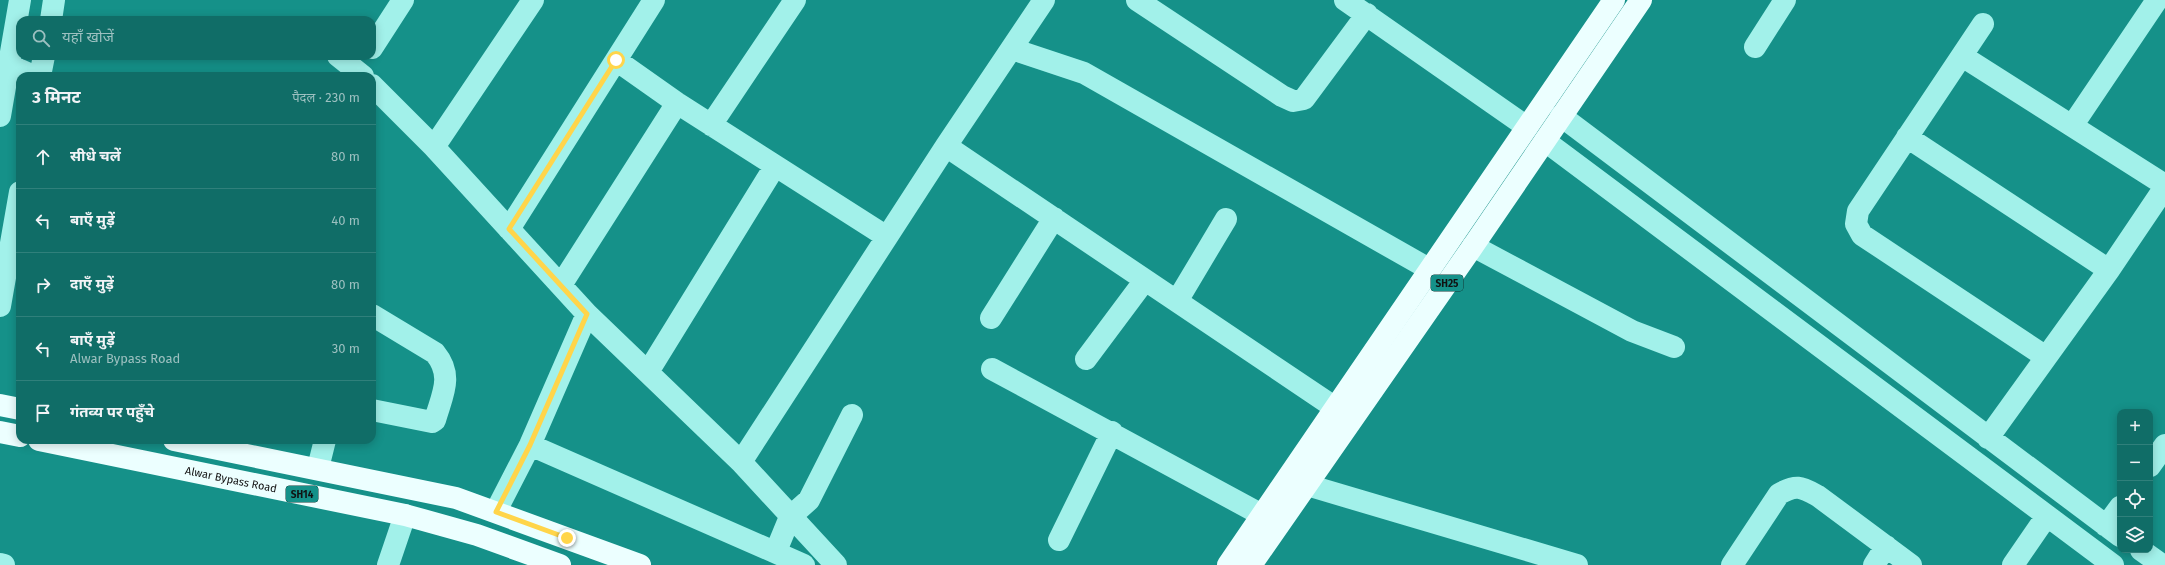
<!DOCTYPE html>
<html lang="hi">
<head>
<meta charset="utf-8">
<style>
  :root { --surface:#106d67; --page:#19726d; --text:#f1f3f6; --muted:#9cc0c0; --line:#30807b }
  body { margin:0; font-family:"Fira Sans","Noto Sans Devanagari",sans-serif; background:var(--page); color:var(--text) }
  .controls { position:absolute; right:12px; bottom:12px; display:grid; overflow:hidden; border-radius:8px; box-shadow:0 2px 10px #0003 }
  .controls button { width:36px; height:36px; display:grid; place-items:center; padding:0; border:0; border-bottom:1px solid var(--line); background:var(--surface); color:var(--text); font:20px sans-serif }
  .stop { position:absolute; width:12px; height:12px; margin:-9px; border:3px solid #ffd54a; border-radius:50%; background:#fff }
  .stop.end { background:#ffd54a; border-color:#fff; box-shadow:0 1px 4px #0008 }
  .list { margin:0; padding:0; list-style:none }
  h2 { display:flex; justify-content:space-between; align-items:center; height:52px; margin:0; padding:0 16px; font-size:17px }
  h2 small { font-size:13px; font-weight:400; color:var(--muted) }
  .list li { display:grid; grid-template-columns:26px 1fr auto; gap:12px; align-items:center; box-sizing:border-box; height:64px; padding:0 16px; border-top:1px solid var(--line) }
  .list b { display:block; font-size:15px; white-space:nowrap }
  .list p { margin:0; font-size:13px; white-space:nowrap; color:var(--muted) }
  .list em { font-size:13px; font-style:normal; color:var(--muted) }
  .icon { flex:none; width:22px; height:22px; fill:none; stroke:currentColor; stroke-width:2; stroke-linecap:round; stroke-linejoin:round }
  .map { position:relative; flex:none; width:2165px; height:565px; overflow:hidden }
  .search { position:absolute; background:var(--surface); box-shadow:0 2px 10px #0003; left:16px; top:16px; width:360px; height:44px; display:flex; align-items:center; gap:10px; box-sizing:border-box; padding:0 14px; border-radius:12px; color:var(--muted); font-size:15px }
  .panel { position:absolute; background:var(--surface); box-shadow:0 2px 10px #0003; left:16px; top:72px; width:360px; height:372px; border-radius:12px }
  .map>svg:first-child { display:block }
</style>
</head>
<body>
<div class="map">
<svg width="2165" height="565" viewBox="0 0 2165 565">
  <rect width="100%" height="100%" fill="#159189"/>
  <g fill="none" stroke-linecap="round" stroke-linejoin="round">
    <path stroke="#a2f1ea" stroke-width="22" d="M 1137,0 L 1282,96 L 1293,101 L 1304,99 L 1367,14
      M 1345,0 L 1527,127
      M 51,20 L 54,0
      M 1983,24 L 1858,211 L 1856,224 L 1862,235 L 2046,357
      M 1755,47 L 1785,0
      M 372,48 L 403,0
      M 1012,49 L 1084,73 L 1429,269
      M 338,56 L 363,76
      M 1962,56 L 2165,185
      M 616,60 L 677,103 L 887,237
      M 9,65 L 34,76
      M 40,76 L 44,56
      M 372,85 L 434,147 L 587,314 L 741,462 L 836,565
      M 0,116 L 20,0
      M 1561,116 L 2120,536
      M 711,125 L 795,0
      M 2072,126 L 2157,0
      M 1907,137 L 2109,270
      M 1545,141 L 2113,565
      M 946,146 L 1334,407
      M 434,147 L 533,0
      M 509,229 L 654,0
      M 1473,246 L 1632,331 L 1674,347
      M 561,285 L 677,103
      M 1177,301 L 1226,219
      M 0,306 L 20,192
      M 372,315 L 435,353 C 454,376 442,395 435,420 L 432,422 L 372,410
      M 991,318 L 1054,218
      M 1086,359 L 1145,280
      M 992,369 L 1262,515
      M 648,372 L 775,166
      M 1988,438 L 2109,270 L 2165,187
      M 530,445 L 804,565
      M 741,462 L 946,146 L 1044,0
      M 2150,466 L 2165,445
      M 318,468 L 325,440
      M 1307,485 L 1577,565
      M 496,511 L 530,445 L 587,314
      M 2106,526 L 2120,507
      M 1059,540 L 1112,432
      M 2141,550 L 2162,565
      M 776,551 L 790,517 L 809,500 L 852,415
      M 0,564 L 4,565
      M 388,565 L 405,515
      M 1732,565 L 1779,494 C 1797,484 1801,487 1818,496 L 1911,565
      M 1874,565 L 1886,546
      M 2013,565 L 2046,517"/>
    <g stroke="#ecffff" stroke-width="22">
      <path d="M 0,405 L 20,409"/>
      <path d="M 0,432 L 20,436"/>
      <path id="s1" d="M 39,440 L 405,515 L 477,535 L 560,565"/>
      <path d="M 174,440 L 456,498 L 640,565"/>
      <path d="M 1228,565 L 1614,0"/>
      <path d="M 1251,565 L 1473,246 L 1641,0"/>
    </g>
  </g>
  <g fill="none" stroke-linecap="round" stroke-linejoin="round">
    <path stroke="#ffd54a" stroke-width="5" d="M 567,538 L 496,512 L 530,445 L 587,314 L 509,229 L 616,60"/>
  </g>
  <g text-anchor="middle" stroke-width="3" stroke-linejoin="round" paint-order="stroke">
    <g fill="#159189" stroke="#123735" stroke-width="1">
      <rect x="1431" y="275" width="32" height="16" rx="3"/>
      <rect x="286" y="486" width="32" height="16" rx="3"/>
    </g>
    <g font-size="10" font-weight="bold" fill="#111">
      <text x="1447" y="287">SH25</text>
      <text x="302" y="498">SH14</text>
    </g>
    <g font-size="11" fill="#111" stroke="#159189">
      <text dy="4" stroke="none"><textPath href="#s1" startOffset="196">Alwar Bypass Road</textPath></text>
    </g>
  </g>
</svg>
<div class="controls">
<button>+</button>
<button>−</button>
<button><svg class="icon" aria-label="locate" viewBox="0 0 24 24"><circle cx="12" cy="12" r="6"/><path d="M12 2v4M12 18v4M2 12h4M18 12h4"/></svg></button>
<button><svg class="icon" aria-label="layers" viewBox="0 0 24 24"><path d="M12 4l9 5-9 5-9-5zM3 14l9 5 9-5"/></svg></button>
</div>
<div class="stop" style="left:616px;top:60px"></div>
<div class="stop end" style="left:567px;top:538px"></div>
<div class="search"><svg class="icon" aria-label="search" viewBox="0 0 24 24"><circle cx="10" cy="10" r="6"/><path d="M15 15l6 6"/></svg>यहाँ खोजें</div>
<section class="panel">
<h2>3 मिनट<small>पैदल · 230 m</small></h2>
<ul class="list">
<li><svg class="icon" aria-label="ahead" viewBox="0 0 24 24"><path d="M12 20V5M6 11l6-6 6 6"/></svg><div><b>सीधे चलें</b></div><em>80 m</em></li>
<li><svg class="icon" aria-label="left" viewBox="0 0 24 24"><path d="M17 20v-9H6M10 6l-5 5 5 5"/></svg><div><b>बाएँ मुड़ें</b></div><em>40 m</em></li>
<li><svg class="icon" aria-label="right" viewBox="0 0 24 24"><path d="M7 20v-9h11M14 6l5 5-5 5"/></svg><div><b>दाएँ मुड़ें</b></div><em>80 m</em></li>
<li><svg class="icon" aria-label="left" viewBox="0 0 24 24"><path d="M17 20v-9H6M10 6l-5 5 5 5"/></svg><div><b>बाएँ मुड़ें</b><p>Alwar Bypass Road</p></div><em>30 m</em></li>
<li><svg class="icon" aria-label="arrive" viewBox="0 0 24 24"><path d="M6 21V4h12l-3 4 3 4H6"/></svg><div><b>गंतव्य पर पहुँचे</b></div></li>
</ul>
</section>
</div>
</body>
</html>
